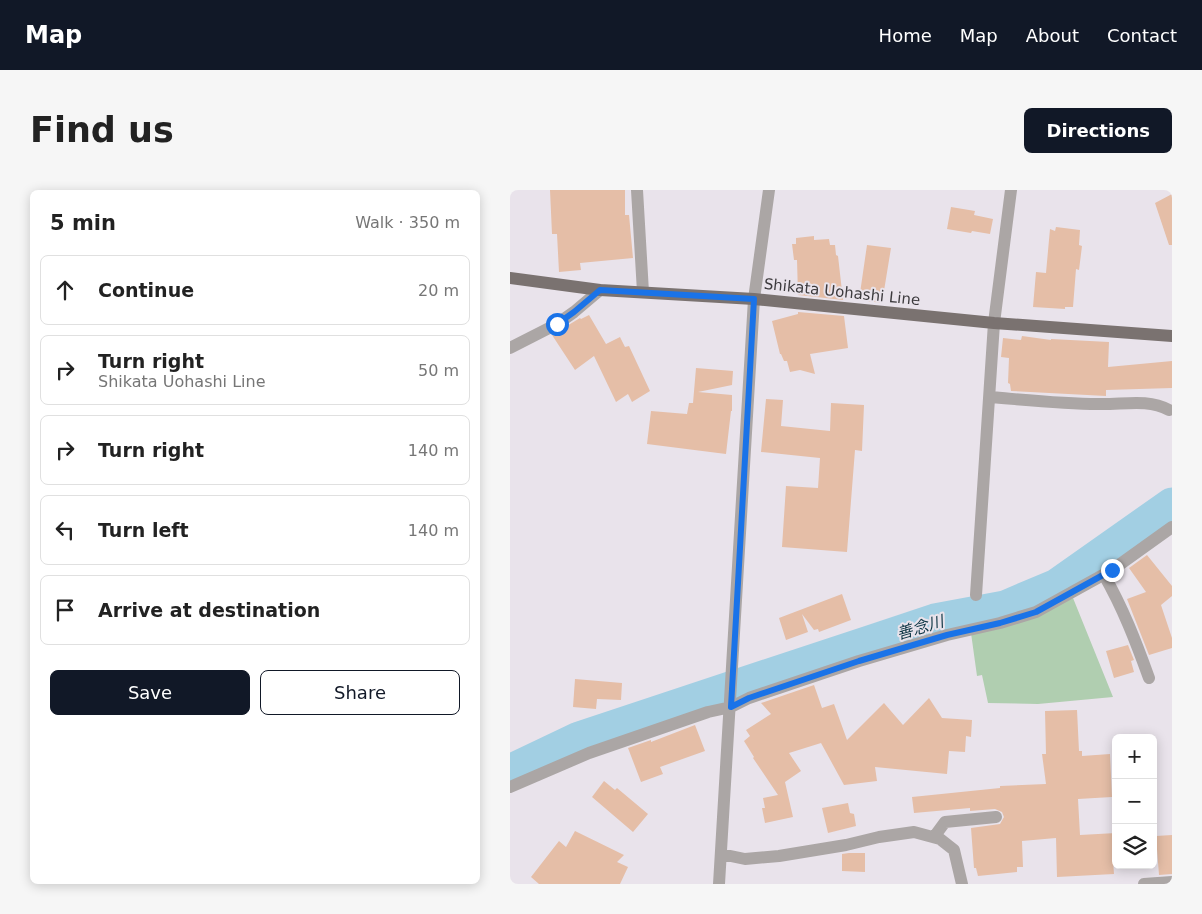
<!DOCTYPE html>
<html lang="en">
<head>
<meta charset="utf-8">
<style>
  :root { --surface:#fff; --page:#f6f6f6; --text:#222; --muted:#767676; --line:#e0e0e0; --accent:#111827 }
  body { margin:0; font-family:"DejaVu Sans","Noto Sans JP",sans-serif; background:var(--page); color:var(--text) }
  .controls { position:absolute; right:15px; bottom:15px; display:grid; overflow:hidden; border-radius:8px; box-shadow:0 2px 12px #0003 }
  .controls button { width:45px; height:45px; display:grid; place-items:center; padding:0; border:0; border-bottom:1px solid var(--line); background:var(--surface); color:var(--text); font:25px sans-serif }
  .stop { position:absolute; width:15px; height:15px; margin:-11px; border:4px solid #1a73e8; border-radius:50%; background:#fff }
  .stop.end { background:#1a73e8; border-color:#fff; box-shadow:0 1px 5px #0008 }
  .list { margin:0; padding:0; list-style:none }
  h2 { display:flex; justify-content:space-between; align-items:center; height:65px; margin:0; padding:0 20px; font-size:21px }
  h2 small { font-size:16px; font-weight:400; color:var(--muted) }
  .list li { display:grid; grid-template-columns:32px 1fr auto; gap:15px; align-items:center; box-sizing:border-box; height:70px; margin:0 10px 10px; padding:0 10px; border:1px solid var(--line); border-radius:8px }
  .list b { display:block; font-size:19px; white-space:nowrap }
  .list p { margin:0; font-size:16px; white-space:nowrap; color:var(--muted) }
  .list em { font-size:16px; font-style:normal; color:var(--muted) }
  .actions { display:flex; gap:10px; padding:15px 20px }
  .actions a { flex:1; padding:11px 0; border:1px solid var(--accent); border-radius:8px; text-align:center; font-size:18px; color:var(--accent) }
  .actions .main { background:var(--accent); color:#fff }
  .icon { flex:none; width:28px; height:28px; fill:none; stroke:currentColor; stroke-width:2; stroke-linecap:round; stroke-linejoin:round }
  .map { position:relative; flex:none; width:662px; height:694px; overflow:hidden; border-radius:8px }
  header { display:flex; align-items:center; gap:30px; box-sizing:border-box; height:70px; padding:0 25px; background:var(--accent); color:#fff }
  header strong { font-size:24px }
  nav { display:flex; gap:28px; margin-inline-start:auto; font-size:18px }
  .intro { display:flex; align-items:center; justify-content:space-between; box-sizing:border-box; height:120px; padding:0 30px }
  h1 { margin:0; font-size:35px }
  .button { padding:12px 22px; border-radius:8px; background:var(--accent); color:#fff; font-size:18px; font-weight:700 }
  main { display:flex; gap:30px; padding:0 30px }
  aside { flex:1; background:var(--surface); border-radius:8px; box-shadow:0 2px 12px #0003 }
  .map>svg:first-child { display:block }
</style>
</head>
<body>
<header>
<strong>Map</strong>
<nav><a>Home</a><a>Map</a><a>About</a><a>Contact</a></nav>
</header>
<div class="intro"><h1>Find us</h1><a class="button">Directions</a></div>
<main>
<aside>
<h2>5 min<small>Walk · 350 m</small></h2>
<ul class="list">
<li><svg class="icon" aria-label="ahead" viewBox="0 0 24 24"><path d="M12 20V5M6 11l6-6 6 6"/></svg><div><b>Continue</b></div><em>20 m</em></li>
<li><svg class="icon" aria-label="right" viewBox="0 0 24 24"><path d="M7 20v-9h11M14 6l5 5-5 5"/></svg><div><b>Turn right</b><p>Shikata Uohashi Line</p></div><em>50 m</em></li>
<li><svg class="icon" aria-label="right" viewBox="0 0 24 24"><path d="M7 20v-9h11M14 6l5 5-5 5"/></svg><div><b>Turn right</b></div><em>140 m</em></li>
<li><svg class="icon" aria-label="left" viewBox="0 0 24 24"><path d="M17 20v-9H6M10 6l-5 5 5 5"/></svg><div><b>Turn left</b></div><em>140 m</em></li>
<li><svg class="icon" aria-label="arrive" viewBox="0 0 24 24"><path d="M6 21V4h12l-3 4 3 4H6"/></svg><div><b>Arrive at destination</b></div></li>
</ul>
<div class="actions"><a class="main">Save</a><a>Share</a></div>
</aside>
<div class="map">
<svg width="662" height="694" viewBox="0 0 662 694">
  <rect width="100%" height="100%" fill="#e9e3eb"/>
  <path fill="#b0ceb0" d="M 563,408 L 603,507 L 528,514 L 478,513 L 472,485 L 467,486 L 461,443 Z"/>
  <g fill="none" stroke-linecap="round" stroke-linejoin="round">
    <path stroke="#a2cfe3" stroke-width="35" d="M 0,582 L 69,549 L 362,452 L 425,431 L 495,418 L 547,396 L 662,315"/>
  </g>
  <path fill="#e5bea7" d="M 40,0 L 115,0 L 115,25 L 119,25 L 123,68 L 70,73 L 71,80 L 49,82 L 47,44 L 42,44 Z
    M 662,4 L 662,55 L 659,55 L 645,13 Z
    M 441,17 L 465,21 L 464,25 L 483,29 L 480,44 L 462,41 L 461,43 L 437,39 Z
    M 546,37 L 570,40 L 569,55 L 572,56 L 569,80 L 566,79 L 563,117 L 555,117 L 555,119 L 523,117 L 526,82 L 536,83 L 540,39 L 545,41 Z
    M 304,46 L 304,50 L 319,49 L 320,55 L 325,55 L 326,65 L 328,66 L 333,110 L 288,105 L 287,70 L 284,70 L 282,54 L 286,54 L 286,48 Z
    M 357,55 L 381,58 L 372,113 L 349,110 Z
    M 288,122 L 334,126 L 338,158 L 300,164 L 305,184 L 290,180 L 280,182 L 277,171 L 274,171 L 271,164 L 270,164 L 262,131 L 288,124 Z
    M 79,125 L 96,154 L 110,147 L 115,157 L 119,156 L 140,201 L 122,212 L 118,204 L 106,212 L 84,166 L 65,180 L 42,145 L 70,128 L 71,129 Z
    M 512,146 L 541,150 L 541,149 L 599,152 L 598,177 L 662,171 L 662,198 L 596,200 L 596,206 L 501,201 L 500,194 L 498,193 L 499,168 L 491,167 L 493,148 L 511,150 Z
    M 186,178 L 223,181 L 222,195 L 188,202 L 222,205 L 222,221 L 221,221 L 216,264 L 137,254 L 141,221 L 177,224 L 179,213 L 183,213 Z
    M 256,209 L 273,210 L 271,236 L 320,241 L 321,213 L 354,215 L 352,261 L 345,260 L 337,362 L 272,357 L 276,296 L 308,298 L 310,268 L 251,262 Z
    M 637,365 L 662,396 L 662,406 L 651,415 L 662,448 L 662,458 L 639,465 L 617,409 L 636,402 L 619,378 Z
    M 332,404 L 341,430 L 309,442 L 308,439 L 304,440 L 292,424 L 298,442 L 276,450 L 269,428 Z
    M 618,455 L 624,470 L 621,471 L 624,482 L 604,488 L 596,461 Z
    M 65,489 L 112,493 L 111,510 L 87,509 L 86,519 L 63,517 Z
    M 304,495 L 312,518 L 324,514 L 337,550 L 374,513 L 393,535 L 419,508 L 432,528 L 462,530 L 461,547 L 456,546 L 455,562 L 439,561 L 437,584 L 365,577 L 367,591 L 334,595 L 311,553 L 279,563 L 291,581 L 275,592 L 283,627 L 255,633 L 252,618 L 255,618 L 253,608 L 268,605 L 243,568 L 244,567 L 234,551 L 240,546 L 236,540 L 261,524 L 251,513 Z
    M 567,520 L 569,561 L 572,561 L 572,566 L 600,564 L 602,607 L 568,609 L 570,645 L 606,643 L 606,671 L 603,671 L 604,684 L 547,687 L 546,648 L 512,651 L 513,677 L 507,677 L 507,682 L 468,686 L 466,678 L 464,678 L 461,638 L 490,634 L 494,627 L 492,622 L 485,619 L 460,621 L 460,618 L 404,623 L 402,607 L 490,598 L 490,596 L 536,594 L 532,564 L 536,564 L 535,521 Z
    M 185,535 L 195,561 L 150,577 L 153,584 L 131,592 L 118,558 L 141,550 L 141,552 Z
    M 94,591 L 105,600 L 107,598 L 138,624 L 123,642 L 82,607 Z
    M 338,613 L 340,623 L 344,624 L 346,636 L 318,643 L 312,618 Z
    M 65,641 L 114,665 L 107,672 L 118,677 L 110,694 L 29,694 L 21,687 L 49,651 L 56,657 Z
    M 662,645 L 662,684 L 649,685 L 646,646 Z
    M 339,663 L 355,663 L 355,682 L 332,681 L 332,664 Z"/>
  <g fill="none" stroke-linecap="round" stroke-linejoin="round">
    <path stroke="#aba6a5" stroke-width="12" d="M 127,0 L 133,102
      M 0,158 L 47,134 L 64,122 L 90,100
      M 480,207 C 516,210 552,214 588,214 C 612,215 637,208 659,220
      M 594,385 C 613,418 626,452 639,488
      M 466,405 L 484,133 L 501,0
      M 0,597 L 79,563 L 198,522 L 221,517 L 239,508 L 349,471 L 437,445 L 490,433 L 526,422 L 602,380 L 662,337
      M 424,647 L 435,632 L 486,627
      M 211,664 L 235,669 L 269,666 L 336,655 L 369,647 L 404,642 L 430,649 L 444,660 L 452,694
      M 209,694 L 244,109 L 259,0
      M 634,694 L 662,692"/>
    <path stroke="#7a7270" stroke-width="12" d="M 0,88 L 90,100 L 244,109 L 484,133 L 662,146"/>
  </g>
  <g fill="none" stroke-linecap="round" stroke-linejoin="round">
    <path stroke="#1a73e8" stroke-width="6" d="M 47,134 L 64,122 L 90,100 L 244,109 L 221,517 L 239,508 L 349,471 L 437,445 L 490,433 L 526,422 L 602,380"/>
  </g>
  <g text-anchor="middle" stroke-width="4" stroke-linejoin="round" paint-order="stroke">
    <g font-size="15" fill="#3c3a3d" stroke="#e9e3eb">
      <text transform="translate(332 102) rotate(6)" y="5">Shikata Uohashi Line</text>
    </g>
    <g font-size="16" font-style="italic" fill="#0e3645" stroke="#e9e3eb">
      <text transform="translate(410 437) rotate(-16)" y="6">善念川</text>
    </g>
  </g>
</svg>
<div class="controls">
<button>+</button>
<button>−</button>
<button><svg class="icon" aria-label="layers" viewBox="0 0 24 24"><path d="M12 4l9 5-9 5-9-5zM3 14l9 5 9-5"/></svg></button>
</div>
<div class="stop" style="left:47px;top:134px"></div>
<div class="stop end" style="left:602px;top:380px"></div>
</div>
</main>
</body>
</html>
